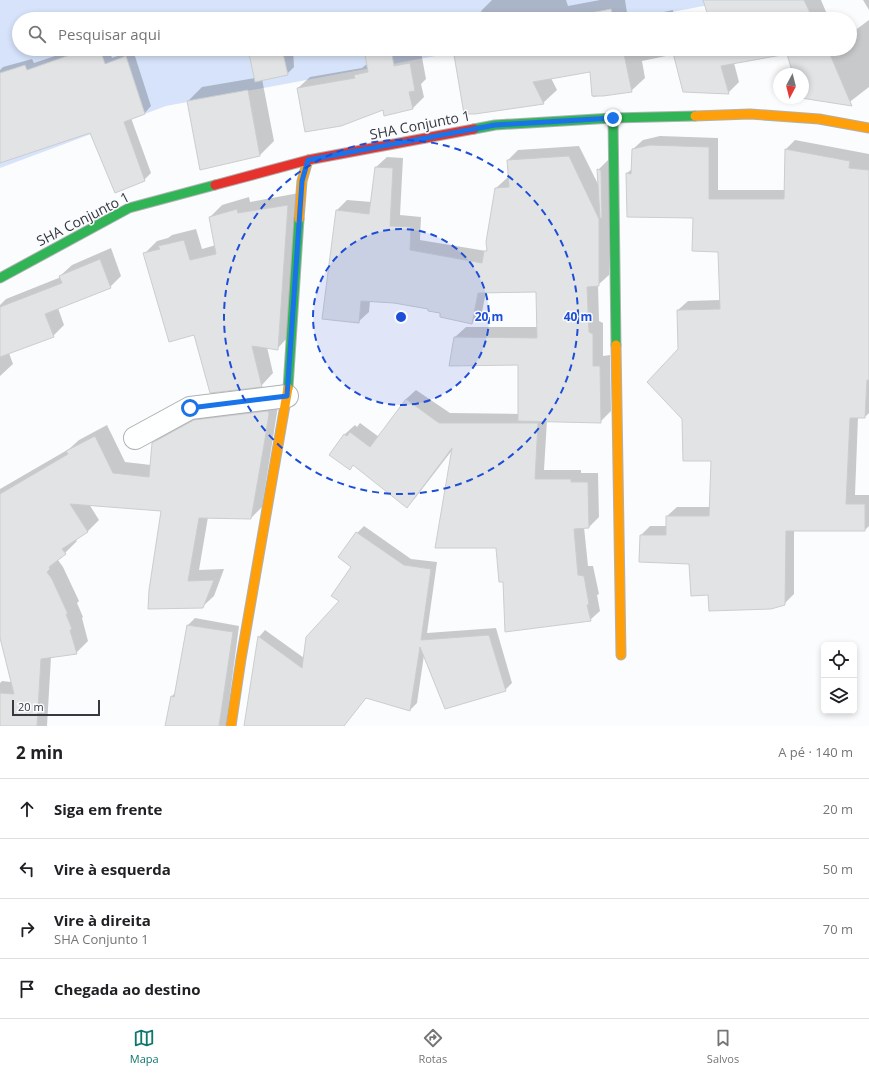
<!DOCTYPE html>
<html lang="pt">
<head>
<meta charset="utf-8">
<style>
  :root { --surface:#fff; --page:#f6f6f6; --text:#202124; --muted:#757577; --line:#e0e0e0; --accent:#0f766e }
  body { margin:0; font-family:"Open Sans",sans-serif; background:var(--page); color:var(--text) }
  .controls { position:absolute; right:12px; bottom:12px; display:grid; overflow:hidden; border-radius:6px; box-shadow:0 2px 6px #0003 }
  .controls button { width:36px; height:36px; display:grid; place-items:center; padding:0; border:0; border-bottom:1px solid var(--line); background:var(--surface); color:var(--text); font:20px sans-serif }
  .compass { position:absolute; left:773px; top:68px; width:36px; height:36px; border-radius:50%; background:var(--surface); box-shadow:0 2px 6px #0003; rotate:187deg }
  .scale { position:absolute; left:12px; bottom:10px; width:88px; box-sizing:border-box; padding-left:4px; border:2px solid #37393e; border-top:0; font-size:11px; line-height:14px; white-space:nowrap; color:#37393e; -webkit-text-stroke:3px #fafbfe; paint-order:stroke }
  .stop { position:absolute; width:12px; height:12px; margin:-9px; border:3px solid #1a73e8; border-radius:50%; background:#fff }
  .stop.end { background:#1a73e8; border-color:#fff; box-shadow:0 1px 4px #0008 }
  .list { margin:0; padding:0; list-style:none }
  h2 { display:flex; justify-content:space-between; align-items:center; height:52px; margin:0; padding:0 16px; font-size:17px }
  h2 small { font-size:13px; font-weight:400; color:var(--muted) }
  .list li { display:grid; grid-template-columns:26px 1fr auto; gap:12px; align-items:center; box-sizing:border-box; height:60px; padding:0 16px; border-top:1px solid var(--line) }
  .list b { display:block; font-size:15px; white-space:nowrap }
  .list p { margin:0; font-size:13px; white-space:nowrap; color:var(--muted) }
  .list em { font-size:13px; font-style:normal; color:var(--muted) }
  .icon { flex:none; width:22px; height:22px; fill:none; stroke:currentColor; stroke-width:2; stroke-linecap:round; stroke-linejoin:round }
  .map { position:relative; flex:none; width:869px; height:726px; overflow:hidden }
  .search { position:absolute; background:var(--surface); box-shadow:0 2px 6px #0003; left:12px; right:12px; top:12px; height:44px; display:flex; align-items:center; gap:10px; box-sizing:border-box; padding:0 14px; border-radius:22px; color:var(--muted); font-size:15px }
  .sheet { height:292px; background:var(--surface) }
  nav { display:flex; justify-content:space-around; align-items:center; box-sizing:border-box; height:56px; border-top:1px solid var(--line); background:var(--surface); font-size:11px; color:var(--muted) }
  nav a { display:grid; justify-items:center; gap:2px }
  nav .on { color:var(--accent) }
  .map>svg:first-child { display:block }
</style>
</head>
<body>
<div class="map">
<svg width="869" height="726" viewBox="0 0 869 726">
  <rect width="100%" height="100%" fill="#fbfcfd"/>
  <path fill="#d6e3fa" d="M 0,0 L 736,0 L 634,19 L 19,19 L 19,49 L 473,49 L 166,106 L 0,168 Z"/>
  <path fill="#0003" d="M 492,0 L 566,0 L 568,6 L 600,0 L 625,0 L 628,19 L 461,19 L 465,16 L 482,13 L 481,11 Z
    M 705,0 L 821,0 L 829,19 L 709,19 Z
    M 863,0 L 869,0 L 869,10 Z
    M 673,10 L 674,19 L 631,19 Z
    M 869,20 L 869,87 L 847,104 L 803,97 L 803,74 L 794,74 L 788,53 L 734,63 L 739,82 L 728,93 L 673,49 L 666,56 L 642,61 L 645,78 L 631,91 L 593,97 L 591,71 L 551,78 L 557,90 L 543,103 L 465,114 L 454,49 L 850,49 L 850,34 Z
    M 76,49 L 109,49 L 112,58 L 133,50 L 151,106 L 144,114 L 131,118 L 151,173 L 144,180 L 90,132 L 0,162 L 0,70 L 3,67 L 32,59 L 34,63 Z
    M 249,49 L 293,49 L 294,67 L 287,74 L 262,79 L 274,141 L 260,155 L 188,101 L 202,87 L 255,78 Z
    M 365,49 L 404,49 L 406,55 L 421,52 L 426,79 L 421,84 L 424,97 L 412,109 L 384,109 L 298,88 L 310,77 L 362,68 L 368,63 Z
    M 660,136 L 718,138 L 718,190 L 785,190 L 786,149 L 795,140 L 869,154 L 869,413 L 865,417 L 858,417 L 855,495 L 869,495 L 869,526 L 865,530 L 794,530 L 794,594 L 784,604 L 709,594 L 690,563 L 641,535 L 650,526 L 667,526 L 667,516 L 677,507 L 710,507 L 712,460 L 679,349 L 678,310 L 688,301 L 720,300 L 719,251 L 694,217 L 627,173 L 632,169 L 633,149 L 643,140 Z
    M 579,146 L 599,186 L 598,170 L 612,156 L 609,275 L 598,285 L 599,321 L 603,323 L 603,356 L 610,355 L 611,411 L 600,422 L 547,420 L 544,470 L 581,470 L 581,473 L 598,473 L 599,517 L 589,527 L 584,527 L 588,566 L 593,566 L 599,594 L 597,595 L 600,611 L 590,620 L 504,581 L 497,547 L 453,449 L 416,497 L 407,507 L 354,464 L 350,468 L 330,455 L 345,434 L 355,425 L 357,427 L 360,423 L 379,437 L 406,399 L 416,390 L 450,413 L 519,414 L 519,364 L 455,337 L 466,327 L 538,327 L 537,291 L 486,292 L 482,312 L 472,323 L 429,308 L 394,302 L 370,301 L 369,312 L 358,322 L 337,210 L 347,200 L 372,202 L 376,167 L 387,157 L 403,158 L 400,215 L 421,217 L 420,240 L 486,251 L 488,249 L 496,188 L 507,178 L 509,177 L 508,160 L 518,150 Z
    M 299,193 L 289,336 L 277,349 L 267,347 L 273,373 L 261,386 L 195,334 L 145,253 L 157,241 L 168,238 L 172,235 L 196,229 L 202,249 L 216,245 L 210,217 L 222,205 L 249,197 L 250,202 Z
    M 111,248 L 121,276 L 110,287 L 58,308 L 64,325 L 53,336 L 9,353 L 13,364 L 0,376 L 0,305 L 6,299 L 61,277 L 60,276 L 72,265 Z
    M 279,400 L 262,507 L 251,518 L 208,517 L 199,570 L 224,569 L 214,596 L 202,607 L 149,608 L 162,510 L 89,504 L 99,520 L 88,531 L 75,539 L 77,541 L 58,560 L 63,567 L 79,601 L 77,603 L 83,617 L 82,618 L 88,641 L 76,653 L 51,657 L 47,726 L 0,726 L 0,683 L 2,681 L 11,682 L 0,635 L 0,489 L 69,449 L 79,440 L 107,425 L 125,462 L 151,465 L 153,443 L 165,432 L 206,409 Z
    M 364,526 L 411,559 L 437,562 L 427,633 L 496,628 L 512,683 L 505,690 L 424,655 L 417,703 L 410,710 L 367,697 L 353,712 L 335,726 L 245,726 L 259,637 L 265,630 L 304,658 L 340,601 L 353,567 L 357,533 Z
    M 195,618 L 239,626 L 226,726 L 166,726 L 172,696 L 176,692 L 188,625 Z"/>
  <path fill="#e1e3e5" stroke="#cbcdcf" d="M 703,0 L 804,0 L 813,19 L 709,19 Z
    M 611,9 L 613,19 L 553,19 L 570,16 L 570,17 Z
    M 87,49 L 100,49 L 105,64 L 126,56 L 145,114 L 124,122 L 145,181 L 115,193 L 90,133 L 0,163 L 0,73 L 25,65 L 27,70 Z
    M 248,49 L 282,49 L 288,75 L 255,82 Z
    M 364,49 L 391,49 L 394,66 L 410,63 L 415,91 L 409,92 L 413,109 L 384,116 L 383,110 L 341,126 L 305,132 L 297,88 L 355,78 L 354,75 L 368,72 Z
    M 453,49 L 623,49 L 632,92 L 603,96 L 592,96 L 590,72 L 533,82 L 544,104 L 475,114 L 464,114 Z
    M 672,49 L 826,49 L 827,52 L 829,52 L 852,106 L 801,98 L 803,98 L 803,74 L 793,74 L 787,54 L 721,66 L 729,94 L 683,92 Z
    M 248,90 L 260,156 L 200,170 L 187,101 Z
    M 650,145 L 709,147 L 709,199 L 784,199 L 785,149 L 850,161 L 849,168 L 869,170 L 869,380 L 867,380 L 865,418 L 850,418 L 846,504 L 865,504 L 865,531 L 786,531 L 785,605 L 771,609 L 709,611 L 708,595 L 691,596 L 689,564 L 639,562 L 640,535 L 666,535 L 666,516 L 709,516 L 711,461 L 683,461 L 682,419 L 647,382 L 678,349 L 677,310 L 720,309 L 718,252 L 692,251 L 693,218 L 627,217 L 626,173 L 631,174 L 632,149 Z
    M 569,156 L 599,219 L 599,286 L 587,287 L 589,332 L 593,334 L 593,366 L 600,366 L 601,423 L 518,421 L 518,365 L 449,366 L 454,337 L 537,338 L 536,292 L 478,293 L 472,324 L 440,317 L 440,313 L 428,311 L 428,309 L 394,303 L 361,301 L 359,323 L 322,319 L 336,210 L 369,214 L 375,167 L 393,168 L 390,226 L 411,227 L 410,250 L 482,263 L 484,251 L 487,251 L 486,242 L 495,188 L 509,187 L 507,160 Z
    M 597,169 L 601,170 L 602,218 L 600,218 Z
    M 288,205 L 278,350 L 252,346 L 262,387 L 210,393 L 194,335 L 169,342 L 143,253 L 160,249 L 158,246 L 184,240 L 190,260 L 216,254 L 209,217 L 237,209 L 238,213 Z
    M 100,259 L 111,288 L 45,314 L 54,337 L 0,357 L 0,307 L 62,283 L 59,276 Z
    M 406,399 L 439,423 L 538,423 L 535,479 L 571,479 L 571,482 L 588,482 L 589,528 L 574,529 L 578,575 L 584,576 L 589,604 L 587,605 L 591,621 L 505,632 L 503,582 L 499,582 L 496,548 L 435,548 L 452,448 L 407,508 L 353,465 L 350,470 L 329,455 L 344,434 L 347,436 L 350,432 L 370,447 Z
    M 268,411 L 269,414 L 264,445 L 251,519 L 199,518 L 188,581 L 214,580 L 203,608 L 148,609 L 149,590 L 161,511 L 70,504 L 88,532 L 62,549 L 66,554 L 49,567 L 50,569 L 47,572 L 52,579 L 68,614 L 66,614 L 72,629 L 70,630 L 77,654 L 41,659 L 37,726 L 0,726 L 0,693 L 14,694 L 0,638 L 0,494 L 68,454 L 66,451 L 95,436 L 113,473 L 149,477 L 152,443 L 194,420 Z
    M 356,532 L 404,565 L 431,569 L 421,640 L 489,635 L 506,691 L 445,709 L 420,647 L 410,711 L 366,698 L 344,726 L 244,726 L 258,636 L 302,668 L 306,637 L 339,601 L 331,596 L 351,567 L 338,557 Z
    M 187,625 L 233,632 L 219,726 L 165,726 L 171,696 L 174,697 Z"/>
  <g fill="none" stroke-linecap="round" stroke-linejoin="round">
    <defs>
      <path id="street" d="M 135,438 L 190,408 L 287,396"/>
      <path id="fast" d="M 613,118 L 616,345
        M 474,129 L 495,125 L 613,118 L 695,116
        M 0,278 L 129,208 L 215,185
        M 288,388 L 299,219"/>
      <path id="slow" d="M 695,116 L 750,114 L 819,119 L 869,128
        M 299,219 L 302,181 L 308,160
        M 616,345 L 621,655
        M 231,726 L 241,659 L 288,388"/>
      <path id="jam" d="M 215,185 L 308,160 L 474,129"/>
    </defs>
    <use href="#street" stroke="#b0b1b4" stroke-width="24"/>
    <use href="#fast" stroke="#b0b1b4" stroke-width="11"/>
    <use href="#slow" stroke="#b0b1b4" stroke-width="11"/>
    <use href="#jam" stroke="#b0b1b4" stroke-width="11"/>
    <use href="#street" stroke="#feffff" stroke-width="22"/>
    <use href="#fast" stroke="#30b455" stroke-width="9"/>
    <use href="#slow" stroke="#ff9f0a" stroke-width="9"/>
    <use href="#jam" stroke="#e5322d" stroke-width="9"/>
  </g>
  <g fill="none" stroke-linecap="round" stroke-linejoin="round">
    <path stroke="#1a73e8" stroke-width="5" d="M 190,408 L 287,396 L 302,181 L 308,160 L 495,125 L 613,118"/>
  </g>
  <circle cx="401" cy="317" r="88" fill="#1d4ed8" fill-opacity=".12"/>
  <g fill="none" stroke="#1d4ed8" stroke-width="2" stroke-dasharray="7 5">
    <circle cx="401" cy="317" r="88"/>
    <circle cx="401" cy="317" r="177"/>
  </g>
  <g text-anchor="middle" stroke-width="3" stroke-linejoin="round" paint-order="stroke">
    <g font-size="14" fill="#37393e" stroke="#fafbfe">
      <text transform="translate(420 125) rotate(-11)" y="5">SHA Conjunto 1</text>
      <text transform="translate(83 219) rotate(-27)" y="5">SHA Conjunto 1</text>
    </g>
  </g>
  <circle cx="401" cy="317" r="6" fill="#1d4ed8" stroke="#fafbfe" stroke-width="2"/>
  <g font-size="12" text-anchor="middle" font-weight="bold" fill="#1d4ed8" stroke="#fafbfe" stroke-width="3" stroke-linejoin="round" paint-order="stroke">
    <text x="489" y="321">20 m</text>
    <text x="578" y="321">40 m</text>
  </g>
</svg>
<div class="controls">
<button><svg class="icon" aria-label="locate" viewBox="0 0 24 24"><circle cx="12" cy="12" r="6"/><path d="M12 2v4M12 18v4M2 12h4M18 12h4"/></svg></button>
<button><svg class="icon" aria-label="layers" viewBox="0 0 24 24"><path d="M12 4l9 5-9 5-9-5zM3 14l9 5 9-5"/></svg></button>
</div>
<svg class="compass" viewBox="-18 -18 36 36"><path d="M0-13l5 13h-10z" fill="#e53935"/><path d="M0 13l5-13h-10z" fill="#757577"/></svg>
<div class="scale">20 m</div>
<div class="stop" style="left:190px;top:408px"></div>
<div class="stop end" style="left:613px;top:118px"></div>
<div class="search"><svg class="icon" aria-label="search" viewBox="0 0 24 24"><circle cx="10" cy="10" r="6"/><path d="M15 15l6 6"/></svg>Pesquisar aqui</div>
</div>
<section class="sheet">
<h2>2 min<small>A pé · 140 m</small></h2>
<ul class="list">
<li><svg class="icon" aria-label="ahead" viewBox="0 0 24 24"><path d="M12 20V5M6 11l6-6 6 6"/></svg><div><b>Siga em frente</b></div><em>20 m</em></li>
<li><svg class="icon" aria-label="left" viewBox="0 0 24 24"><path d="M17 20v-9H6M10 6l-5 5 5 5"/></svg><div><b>Vire à esquerda</b></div><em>50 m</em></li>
<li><svg class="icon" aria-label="right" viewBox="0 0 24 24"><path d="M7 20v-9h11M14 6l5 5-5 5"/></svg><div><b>Vire à direita</b><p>SHA Conjunto 1</p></div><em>70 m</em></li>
<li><svg class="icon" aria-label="arrive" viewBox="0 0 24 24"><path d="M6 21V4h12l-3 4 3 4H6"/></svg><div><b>Chegada ao destino</b></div></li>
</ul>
</section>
<nav>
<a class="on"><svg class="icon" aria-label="map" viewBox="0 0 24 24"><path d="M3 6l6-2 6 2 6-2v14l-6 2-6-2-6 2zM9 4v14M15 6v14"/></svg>Mapa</a>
<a><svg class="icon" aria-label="directions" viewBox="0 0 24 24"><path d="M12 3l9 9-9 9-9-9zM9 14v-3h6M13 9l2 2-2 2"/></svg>Rotas</a>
<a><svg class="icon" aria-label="saved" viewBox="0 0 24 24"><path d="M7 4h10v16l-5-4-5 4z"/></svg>Salvos</a>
</nav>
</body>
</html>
